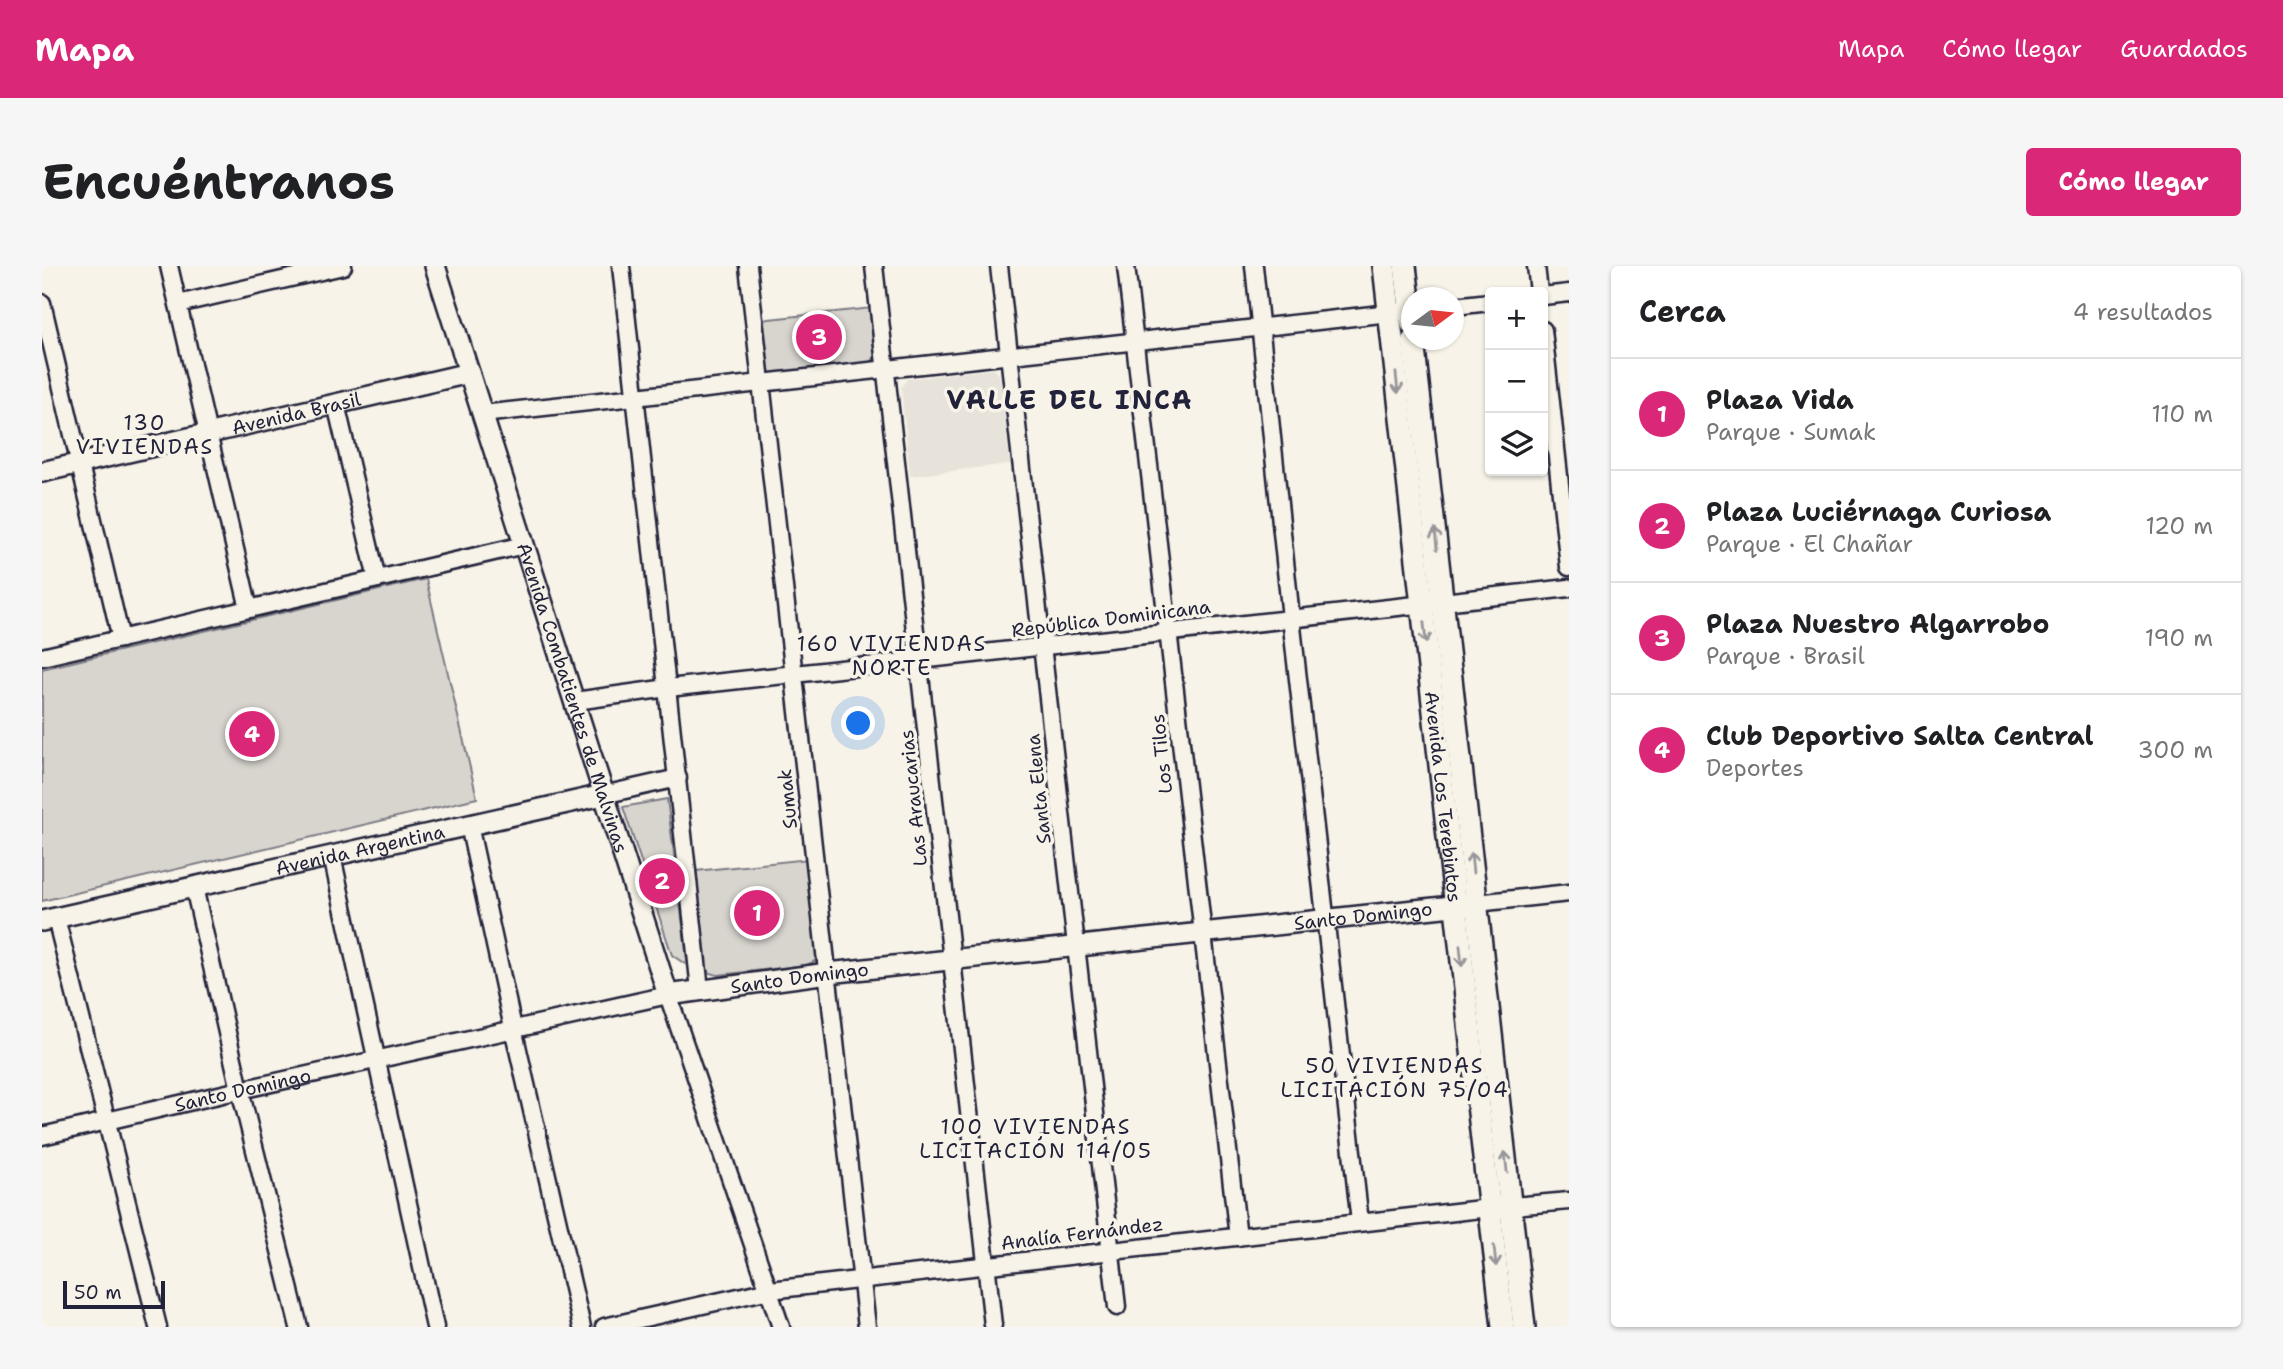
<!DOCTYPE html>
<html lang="es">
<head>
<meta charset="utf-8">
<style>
  :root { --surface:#fff; --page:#f6f6f6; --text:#202124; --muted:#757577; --line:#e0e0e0; --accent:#db2777 }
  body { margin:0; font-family:"Shantell Sans",sans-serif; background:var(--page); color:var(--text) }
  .controls { position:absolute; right:21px; top:21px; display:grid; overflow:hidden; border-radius:7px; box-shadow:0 2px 5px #0004 }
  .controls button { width:63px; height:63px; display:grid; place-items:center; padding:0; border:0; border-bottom:2px solid var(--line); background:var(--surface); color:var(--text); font:35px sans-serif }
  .compass { position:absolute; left:1359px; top:21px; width:63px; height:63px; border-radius:50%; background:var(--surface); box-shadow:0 2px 5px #0004; rotate:75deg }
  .scale { position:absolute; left:21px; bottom:18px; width:102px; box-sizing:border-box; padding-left:7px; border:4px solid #22223b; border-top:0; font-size:19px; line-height:24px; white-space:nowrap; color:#22223b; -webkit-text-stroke:5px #f7f3e8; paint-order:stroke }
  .you { position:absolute; left:817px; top:458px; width:24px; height:24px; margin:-18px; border:5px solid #fff; border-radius:50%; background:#1a73e8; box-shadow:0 0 0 10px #1a73e833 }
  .badge { display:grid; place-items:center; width:46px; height:46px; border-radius:50%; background:var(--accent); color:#fff; font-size:23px; font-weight:700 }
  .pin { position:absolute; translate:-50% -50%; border:4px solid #fff; box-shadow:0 2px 7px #0006 }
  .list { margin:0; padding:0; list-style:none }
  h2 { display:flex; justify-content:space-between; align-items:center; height:91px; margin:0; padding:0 28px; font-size:30px }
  h2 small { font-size:23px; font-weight:400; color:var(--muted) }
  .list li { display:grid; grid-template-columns:46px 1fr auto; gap:21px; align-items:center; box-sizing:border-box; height:112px; padding:0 28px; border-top:2px solid var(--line) }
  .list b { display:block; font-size:26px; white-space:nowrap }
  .list p { margin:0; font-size:23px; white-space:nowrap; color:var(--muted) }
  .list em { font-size:23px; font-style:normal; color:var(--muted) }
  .icon { flex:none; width:38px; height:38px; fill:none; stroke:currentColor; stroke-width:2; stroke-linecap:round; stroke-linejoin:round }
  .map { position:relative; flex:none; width:1527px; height:1061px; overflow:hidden; border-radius:7px }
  header { display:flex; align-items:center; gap:42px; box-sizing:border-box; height:98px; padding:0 35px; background:var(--accent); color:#fff }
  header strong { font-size:33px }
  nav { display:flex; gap:38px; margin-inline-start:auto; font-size:24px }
  .intro { display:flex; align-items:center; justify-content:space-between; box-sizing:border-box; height:168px; padding:0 42px }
  h1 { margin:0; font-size:49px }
  .button { padding:18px 32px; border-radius:7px; background:var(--accent); color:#fff; font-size:24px; font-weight:700 }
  main { display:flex; gap:42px; padding:0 42px }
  aside { flex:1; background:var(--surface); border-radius:7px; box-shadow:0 2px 5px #0004 }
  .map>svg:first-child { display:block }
</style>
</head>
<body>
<header>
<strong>Mapa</strong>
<nav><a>Mapa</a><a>Cómo llegar</a><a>Guardados</a></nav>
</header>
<div class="intro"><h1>Encuéntranos</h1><a class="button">Cómo llegar</a></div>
<main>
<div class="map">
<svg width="1527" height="1061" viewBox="0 0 1527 1061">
  <rect width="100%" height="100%" fill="#f7f3e8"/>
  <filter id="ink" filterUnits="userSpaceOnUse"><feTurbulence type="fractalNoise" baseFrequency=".0143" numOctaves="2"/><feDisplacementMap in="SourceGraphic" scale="14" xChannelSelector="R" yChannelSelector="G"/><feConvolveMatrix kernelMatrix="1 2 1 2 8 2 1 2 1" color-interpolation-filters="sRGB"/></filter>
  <g filter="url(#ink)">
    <path fill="#e7e3db" d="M 951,103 L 958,109 L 968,198 L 868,210 L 859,121 L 865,113 Z"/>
    <path fill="#d8d5cf" stroke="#7d7c85" stroke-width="2" d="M 830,42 C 832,59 841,89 826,99 L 728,108 L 724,102 L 718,54 Z
      M 384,313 L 435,532 L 0,635 L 0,403 Z
      M 625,533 L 646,700 L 630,689 L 581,541 Z
      M 767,593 L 776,688 L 773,695 L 765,699 L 676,709 L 668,707 L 664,701 L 654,605 Z"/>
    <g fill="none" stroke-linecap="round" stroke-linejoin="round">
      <defs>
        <g id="minor">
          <path d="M 127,0 L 207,343"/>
          <path d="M 579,0 L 658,724"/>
          <path d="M 706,0 L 825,1061"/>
          <path d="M 832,0 L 951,1059"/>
          <path d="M 957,0 L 1075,1041"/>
          <path d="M 1084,0 L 1196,971"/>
          <path d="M 1212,0 L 1249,352 L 1318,956"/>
          <path d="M 1494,0 L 1497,26"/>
          <path d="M 1501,30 L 1527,27"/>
          <path d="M 0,37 L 79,373"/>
          <path d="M 136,38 L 301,0"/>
          <path d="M 1412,40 L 1448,36"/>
          <path d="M 1501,64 L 1527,301"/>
          <path d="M 294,138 L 335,313"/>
          <path d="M 440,148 L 1357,46"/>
          <path d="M 0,391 L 482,279"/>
          <path d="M 533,435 L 626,422 L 1527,322"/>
          <path d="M 561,529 L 636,512"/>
          <path d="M 427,559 L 471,762 L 540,1061"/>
          <path d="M 290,590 L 393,1061"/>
          <path d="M 152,621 L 198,824 L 257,1061"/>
          <path d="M 1435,637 L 1527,627"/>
          <path d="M 14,652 L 116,1061"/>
          <path id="s1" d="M 0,870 L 198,824 L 626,729 L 739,1061"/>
          <path d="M 562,1061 L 728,1024 L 1448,942 L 1527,935"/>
        </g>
        <g id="tertiary">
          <path id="s2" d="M 393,0 L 626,729 L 786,707 L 1429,638"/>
          <path id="s3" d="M 0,206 L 427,107"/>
          <path id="s4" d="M 0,655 L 561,529"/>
        </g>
        <g id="secondary">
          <path id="s5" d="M 1342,0 L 1461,1061"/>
          <path d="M 1363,0 L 1370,58"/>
          <path d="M 1371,74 L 1482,1061"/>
        </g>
      </defs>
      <use href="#minor" stroke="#22223b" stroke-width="21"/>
      <use href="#tertiary" stroke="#22223b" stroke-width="24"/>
      <use href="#secondary" stroke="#22223b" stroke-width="26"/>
      <use href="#minor" stroke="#f7f3e8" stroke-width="16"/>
      <use href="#tertiary" stroke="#f7f3e8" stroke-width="19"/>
      <use href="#secondary" stroke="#f7f3e8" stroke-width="21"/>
    </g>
    <defs><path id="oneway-shaft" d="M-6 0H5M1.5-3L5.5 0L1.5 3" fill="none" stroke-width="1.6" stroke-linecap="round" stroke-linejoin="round" transform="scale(1.75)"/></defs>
    <g stroke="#97959a">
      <use href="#oneway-shaft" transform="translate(1355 117) rotate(84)"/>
      <use href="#oneway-shaft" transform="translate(1394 273) rotate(-96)"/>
      <use href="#oneway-shaft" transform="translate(1383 367) rotate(84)"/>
      <use href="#oneway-shaft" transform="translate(1430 597) rotate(-96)"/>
      <use href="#oneway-shaft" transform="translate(1419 690) rotate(84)"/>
      <use href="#oneway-shaft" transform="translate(1464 896) rotate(-96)"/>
      <use href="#oneway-shaft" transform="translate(1453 990) rotate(84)"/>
    </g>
  </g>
  <g text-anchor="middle" stroke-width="7" stroke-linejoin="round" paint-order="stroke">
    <g font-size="19" fill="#22223b" stroke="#f7f3e8">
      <text dy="7" stroke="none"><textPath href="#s3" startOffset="261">Avenida Brasil</textPath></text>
      <text transform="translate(1069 352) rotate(-7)" y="7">República Dominicana</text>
      <text dy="7" stroke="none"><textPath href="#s2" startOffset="453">Avenida Combatientes de Malvinas</textPath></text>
      <text transform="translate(1119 488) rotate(-96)" y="7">Los Tilos</text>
      <text transform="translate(996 523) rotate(-96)" y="7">Santa Elena</text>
      <text dy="7" stroke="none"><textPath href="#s5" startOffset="534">Avenida Los Terebintos</textPath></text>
      <text transform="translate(871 532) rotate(-96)" y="7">Las Araucarias</text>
      <text transform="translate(745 533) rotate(-96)" y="7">Sumak</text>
      <text dy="7" stroke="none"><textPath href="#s4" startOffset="326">Avenida Argentina</textPath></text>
      <text dy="7" stroke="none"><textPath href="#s2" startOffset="1465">Santo Domingo</textPath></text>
      <text dy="7" stroke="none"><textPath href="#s2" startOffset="898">Santo Domingo</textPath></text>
      <text dy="7" stroke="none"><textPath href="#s1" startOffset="206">Santo Domingo</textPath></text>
      <text transform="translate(1040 967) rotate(-7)" y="7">Analía Fernández</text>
    </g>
    <g font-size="21" letter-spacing="2" fill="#22223b" stroke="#f7f3e8">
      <text x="103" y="164">130<tspan x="103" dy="24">VIVIENDAS</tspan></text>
      <text x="850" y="385">160 VIVIENDAS<tspan x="850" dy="24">NORTE</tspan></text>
      <text x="1353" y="807">50 VIVIENDAS<tspan x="1353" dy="24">LICITACIÓN 75/04</tspan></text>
      <text x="994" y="868">100 VIVIENDAS<tspan x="994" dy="24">LICITACIÓN 114/05</tspan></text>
    </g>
    <g font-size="26" font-weight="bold" letter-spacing="2" fill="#22223b" stroke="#f7f3e8">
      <text x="1028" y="143">VALLE DEL INCA</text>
    </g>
  </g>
</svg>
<div class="controls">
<button>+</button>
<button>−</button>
<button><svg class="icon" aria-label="layers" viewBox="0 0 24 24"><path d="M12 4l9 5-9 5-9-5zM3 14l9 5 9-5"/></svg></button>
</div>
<svg class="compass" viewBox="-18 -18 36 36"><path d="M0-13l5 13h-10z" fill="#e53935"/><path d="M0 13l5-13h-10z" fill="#757577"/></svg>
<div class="scale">50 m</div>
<div class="you"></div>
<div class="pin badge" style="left:715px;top:647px">1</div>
<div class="pin badge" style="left:620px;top:615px">2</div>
<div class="pin badge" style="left:777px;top:71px">3</div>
<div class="pin badge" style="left:210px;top:468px">4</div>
</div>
<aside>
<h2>Cerca<small>4 resultados</small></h2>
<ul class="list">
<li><span class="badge">1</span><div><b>Plaza Vida</b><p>Parque · Sumak</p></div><em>110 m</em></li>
<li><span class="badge">2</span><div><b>Plaza Luciérnaga Curiosa</b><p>Parque · El Chañar</p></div><em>120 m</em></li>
<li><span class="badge">3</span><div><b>Plaza Nuestro Algarrobo</b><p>Parque · Brasil</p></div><em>190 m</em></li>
<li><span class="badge">4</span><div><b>Club Deportivo Salta Central</b><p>Deportes</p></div><em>300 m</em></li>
</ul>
</aside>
</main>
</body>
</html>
